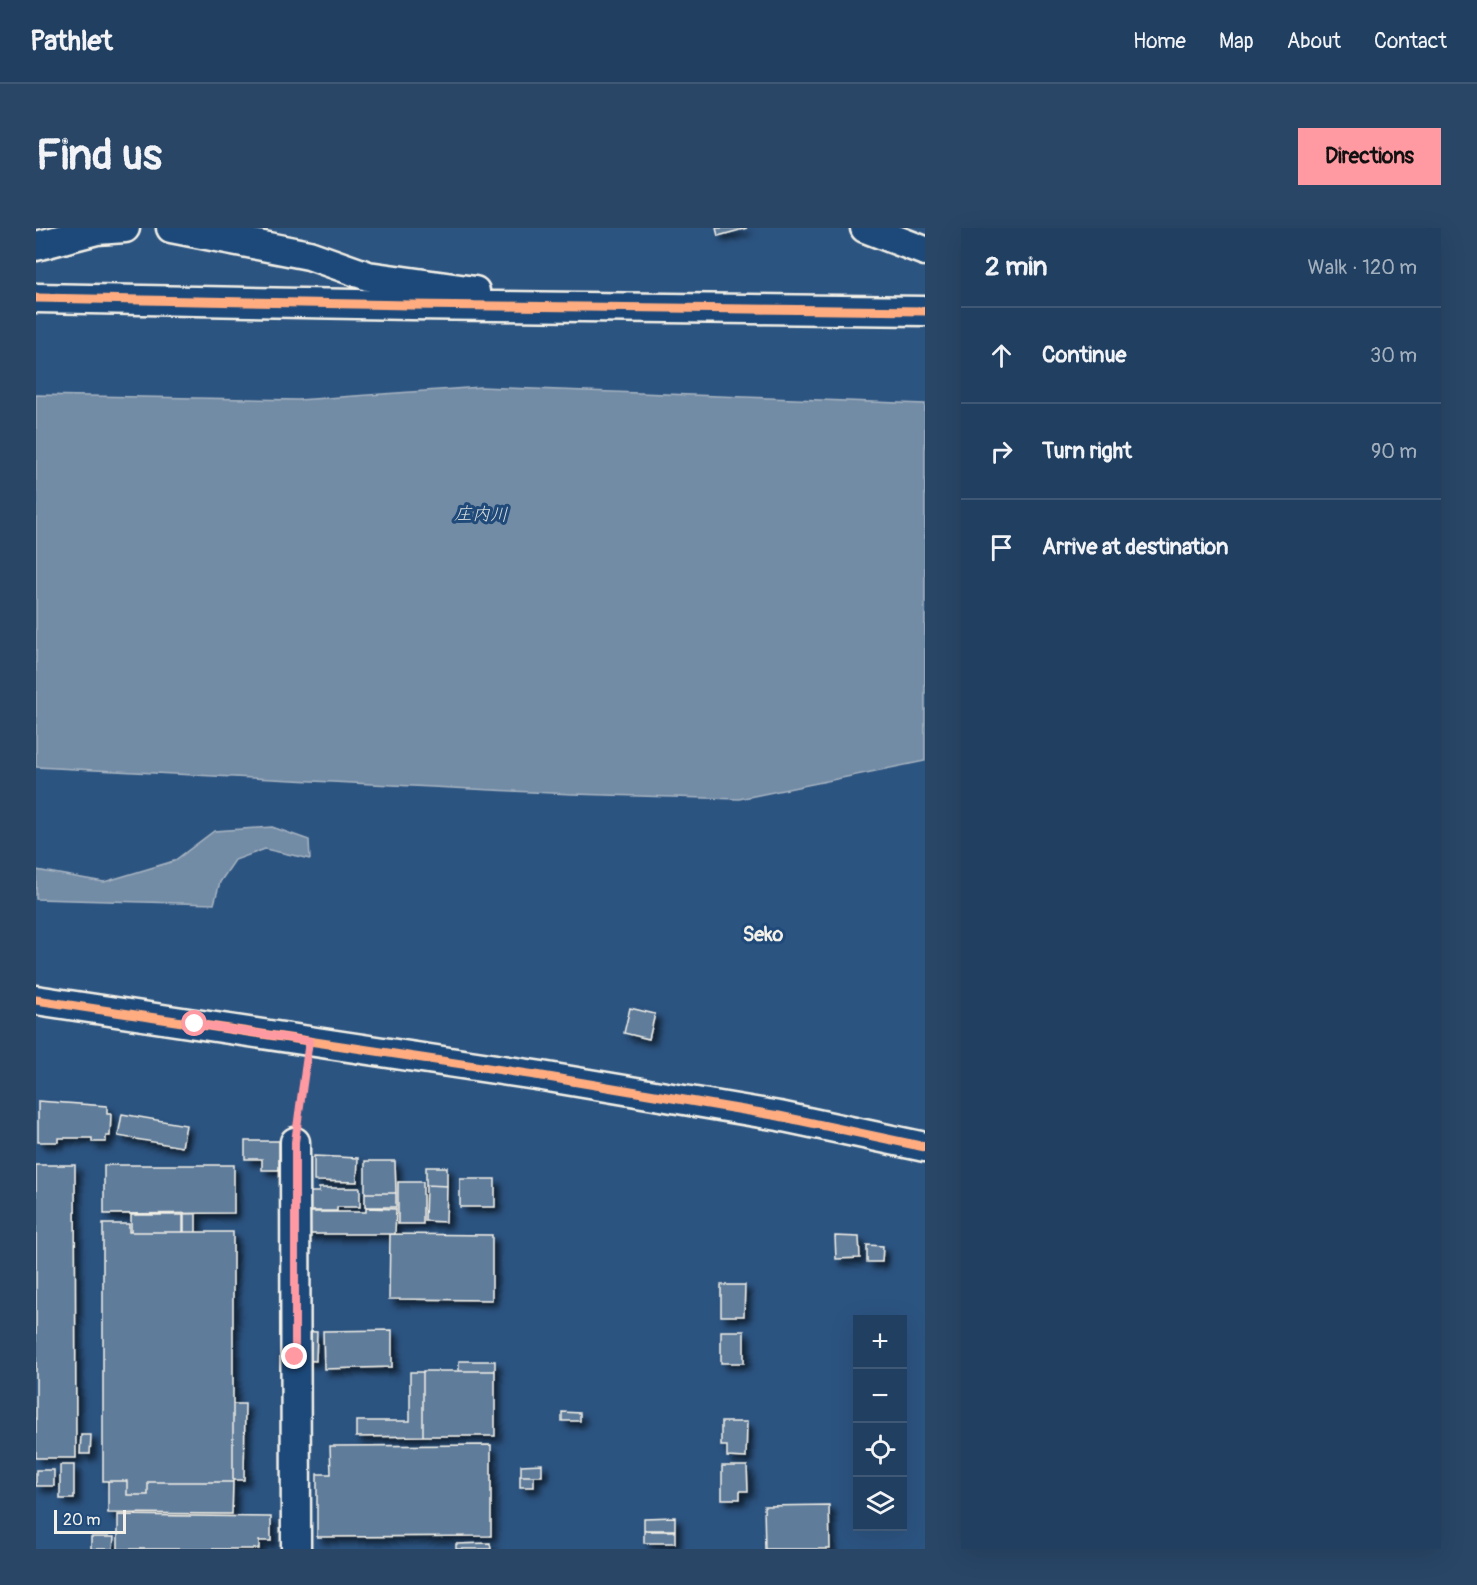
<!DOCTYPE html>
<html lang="en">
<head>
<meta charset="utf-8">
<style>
  :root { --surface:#213f61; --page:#294667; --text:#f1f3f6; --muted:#a2afbd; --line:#3e5876; --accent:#ff9aa2 }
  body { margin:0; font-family:Pangolin,"Klee One",sans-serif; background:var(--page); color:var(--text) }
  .controls { position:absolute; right:18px; bottom:18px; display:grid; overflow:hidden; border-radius:0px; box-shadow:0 6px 24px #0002 }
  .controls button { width:54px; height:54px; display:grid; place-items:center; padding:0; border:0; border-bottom:2px solid var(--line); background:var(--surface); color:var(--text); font:30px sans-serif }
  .scale { position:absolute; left:18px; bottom:15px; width:72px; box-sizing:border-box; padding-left:6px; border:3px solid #f4f1e8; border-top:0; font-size:16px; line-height:21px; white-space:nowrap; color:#f4f1e8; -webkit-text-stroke:4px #1f4a7a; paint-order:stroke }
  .stop { position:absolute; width:18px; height:18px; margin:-14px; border:4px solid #ff9aa2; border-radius:50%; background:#fff }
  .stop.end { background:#ff9aa2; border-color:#fff; box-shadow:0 2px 6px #0008 }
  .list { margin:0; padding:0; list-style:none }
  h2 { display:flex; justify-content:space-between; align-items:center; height:78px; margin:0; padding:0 24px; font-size:26px }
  h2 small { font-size:20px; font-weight:400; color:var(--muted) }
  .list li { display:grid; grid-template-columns:39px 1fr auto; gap:18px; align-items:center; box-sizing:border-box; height:96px; padding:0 24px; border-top:2px solid var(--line) }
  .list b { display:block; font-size:22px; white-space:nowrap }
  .list em { font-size:20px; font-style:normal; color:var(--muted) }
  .icon { flex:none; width:33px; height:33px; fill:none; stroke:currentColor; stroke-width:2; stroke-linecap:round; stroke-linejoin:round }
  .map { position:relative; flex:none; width:889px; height:1321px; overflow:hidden; border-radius:0px }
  header { display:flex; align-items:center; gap:36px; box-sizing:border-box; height:84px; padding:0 30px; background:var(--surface); border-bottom:2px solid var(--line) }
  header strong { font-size:28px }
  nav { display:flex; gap:33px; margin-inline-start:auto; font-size:21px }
  .intro { display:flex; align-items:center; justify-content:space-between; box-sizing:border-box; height:144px; padding:0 36px }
  h1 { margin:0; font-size:42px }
  .button { padding:15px 27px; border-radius:0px; background:var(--accent); color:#111; font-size:21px; font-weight:700 }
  main { display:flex; gap:36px; padding:0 36px }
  aside { flex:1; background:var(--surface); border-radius:0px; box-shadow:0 6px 24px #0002 }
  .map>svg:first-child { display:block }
</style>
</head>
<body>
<header>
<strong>Pathlet</strong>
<nav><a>Home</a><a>Map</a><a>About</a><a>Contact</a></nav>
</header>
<div class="intro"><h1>Find us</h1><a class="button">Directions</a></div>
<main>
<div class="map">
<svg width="889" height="1321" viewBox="0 0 889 1321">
  <defs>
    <filter id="shadow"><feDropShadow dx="5.5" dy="5.5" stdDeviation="3" flood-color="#0009"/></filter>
  </defs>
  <rect width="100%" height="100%" fill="#2c5481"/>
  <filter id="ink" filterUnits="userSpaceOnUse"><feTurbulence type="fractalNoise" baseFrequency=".0167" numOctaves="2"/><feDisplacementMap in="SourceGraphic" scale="12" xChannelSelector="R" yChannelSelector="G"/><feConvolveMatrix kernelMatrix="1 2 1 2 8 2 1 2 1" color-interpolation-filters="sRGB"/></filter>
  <g filter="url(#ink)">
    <path fill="#738ca6" stroke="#a7b4c0" stroke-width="1.5" d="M 445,159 L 889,176 L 889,533 L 703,571 L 536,566 L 0,539 L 0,167 L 262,172 Z
      M 236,599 L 273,612 L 274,631 L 229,621 L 199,632 L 184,654 L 178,676 L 0,671 L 0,642 L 68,654 L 138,633 L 178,603 Z"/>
    <path fill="#5e7b9a" stroke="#f4f1e8" stroke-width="1.5" filter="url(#shadow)" d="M 680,0 L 711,0 L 682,8 Z
      M 594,780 L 619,786 L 613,811 L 588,805 Z
      M 2,873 L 71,878 L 71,886 L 75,886 L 74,908 L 70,908 L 70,914 L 56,914 L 56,910 L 22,910 L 22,914 L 2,914 Z
      M 86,886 L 150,897 L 146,919 L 82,908 Z
      M 209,913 L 243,913 L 243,942 L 226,942 L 226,931 L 209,931 Z
      M 278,928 L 322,930 L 321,954 L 278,953 Z
      M 329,933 L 359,933 L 360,965 L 329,965 Z
      M 0,937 L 39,937 L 40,1230 L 0,1230 Z
      M 68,937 L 198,937 L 198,985 L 68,986 Z
      M 390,939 L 411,939 L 411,958 L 390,957 Z
      M 424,951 L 459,951 L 459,979 L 424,979 Z
      M 362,954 L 387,954 L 387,996 L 362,996 Z
      M 390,957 L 411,958 L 410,994 L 389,993 Z
      M 283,960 L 324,960 L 324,979 L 301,979 L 301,983 L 268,983 L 268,964 L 283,964 Z
      M 329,965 L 360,965 L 360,979 L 329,979 Z
      M 330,980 L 360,981 L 359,1006 L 268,1006 L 268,984 L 330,984 Z
      M 148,986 L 160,986 L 160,1004 L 148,1004 Z
      M 95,987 L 147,987 L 147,1004 L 95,1004 Z
      M 67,996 L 93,996 L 93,1004 L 197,1004 L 197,1254 L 112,1254 L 112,1267 L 91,1267 L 91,1253 L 67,1253 Z
      M 354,1006 L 456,1007 L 456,1072 L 353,1071 Z
      M 799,1008 L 823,1009 L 824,1030 L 800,1031 Z
      M 831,1017 L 847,1018 L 846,1034 L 831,1034 Z
      M 685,1057 L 709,1057 L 708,1088 L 685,1088 Z
      M 356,1102 L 356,1139 L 288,1141 L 287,1103 Z
      M 265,1103 L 281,1104 L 280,1133 L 264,1132 Z
      M 685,1103 L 708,1103 L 708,1135 L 685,1135 Z
      M 423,1133 L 459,1133 L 459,1143 L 423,1143 Z
      M 387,1143 L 459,1143 L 459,1208 L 387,1208 Z
      M 374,1144 L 387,1144 L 387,1208 L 320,1209 L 320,1193 L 374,1193 Z
      M 197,1176 L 209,1176 L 208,1252 L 197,1252 Z
      M 526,1184 L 544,1185 L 544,1193 L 526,1193 Z
      M 685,1194 L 711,1194 L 710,1230 L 691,1229 L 691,1218 L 685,1218 Z
      M 45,1207 L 55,1207 L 54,1226 L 44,1226 Z
      M 455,1217 L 455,1308 L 281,1309 L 281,1246 L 295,1246 L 294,1218 Z
      M 506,1236 L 506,1248 L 485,1248 L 485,1237 Z
      M 24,1237 L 38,1237 L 38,1271 L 24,1271 Z
      M 686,1238 L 711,1238 L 712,1263 L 704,1263 L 704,1271 L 686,1271 Z
      M 0,1242 L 18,1242 L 18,1258 L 0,1258 Z
      M 484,1248 L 498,1248 L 498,1259 L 484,1259 Z
      M 72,1253 L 91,1253 L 91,1267 L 112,1267 L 112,1254 L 197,1254 L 196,1286 L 72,1285 Z
      M 793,1277 L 794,1321 L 729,1321 L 728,1278 Z
      M 82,1287 L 235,1289 L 235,1313 L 223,1313 L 223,1321 L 82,1321 Z
      M 639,1289 L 639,1302 L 608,1302 L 608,1290 Z
      M 608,1303 L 639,1303 L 639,1315 L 608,1315 Z
      M 55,1309 L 78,1309 L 77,1321 L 55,1321 Z
      M 454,1315 L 455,1321 L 420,1321 L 420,1316 Z"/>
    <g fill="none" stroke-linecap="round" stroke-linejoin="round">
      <defs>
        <path id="minor" d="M 135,0 L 273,27 L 332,48 L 439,63
          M 829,0 L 889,23
          M 0,18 L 61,2 L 89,0
          M 0,70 L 375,77 L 889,83
          M 0,772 L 506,848 L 743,888 L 889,919
          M 259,914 L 260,1321"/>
      </defs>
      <use href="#minor" stroke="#f4f1e8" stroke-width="33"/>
      <path stroke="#f4f1e8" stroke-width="4" stroke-dasharray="4.5 4.5" stroke-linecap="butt" d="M 262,889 L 269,837"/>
      <use href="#minor" stroke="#1f4a7a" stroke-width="28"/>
      <defs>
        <path id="cycleway" d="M 0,70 L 375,77 L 889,83
          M 0,772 L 506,848 L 743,888 L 889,919"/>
      </defs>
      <use href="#cycleway" stroke="#1f4a7a" stroke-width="13"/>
      <use href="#cycleway" stroke="#ffac80" stroke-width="9"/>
    </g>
  </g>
  <g fill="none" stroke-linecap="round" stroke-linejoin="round" filter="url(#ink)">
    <path stroke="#ff9aa2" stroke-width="8" d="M 159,796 L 273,813 L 259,914 L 259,1129"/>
  </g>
  <g text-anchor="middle" stroke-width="6" stroke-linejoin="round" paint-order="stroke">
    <g font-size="18" font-style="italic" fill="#dadddb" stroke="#1f4a7a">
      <text transform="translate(445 286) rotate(1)" y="6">庄内川</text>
    </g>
    <g font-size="20" font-weight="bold" fill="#f4f1e8" stroke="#1f4a7a">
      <text x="727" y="713">Seko</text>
    </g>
  </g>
</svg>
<div class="controls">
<button>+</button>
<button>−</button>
<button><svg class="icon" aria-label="locate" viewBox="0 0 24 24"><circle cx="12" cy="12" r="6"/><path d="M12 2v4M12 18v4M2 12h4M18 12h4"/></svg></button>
<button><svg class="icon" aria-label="layers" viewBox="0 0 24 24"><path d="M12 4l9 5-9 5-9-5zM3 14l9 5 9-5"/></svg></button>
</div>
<div class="scale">20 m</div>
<div class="stop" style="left:159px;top:796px"></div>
<div class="stop end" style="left:259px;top:1129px"></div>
</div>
<aside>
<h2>2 min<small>Walk · 120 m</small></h2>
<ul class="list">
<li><svg class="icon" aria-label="ahead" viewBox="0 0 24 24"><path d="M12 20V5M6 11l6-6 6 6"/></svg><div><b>Continue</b></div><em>30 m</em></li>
<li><svg class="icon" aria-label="right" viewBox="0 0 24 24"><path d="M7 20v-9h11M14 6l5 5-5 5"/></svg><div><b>Turn right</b></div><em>90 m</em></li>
<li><svg class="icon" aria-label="arrive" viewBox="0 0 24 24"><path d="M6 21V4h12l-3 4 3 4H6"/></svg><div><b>Arrive at destination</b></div></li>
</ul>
</aside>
</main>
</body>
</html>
